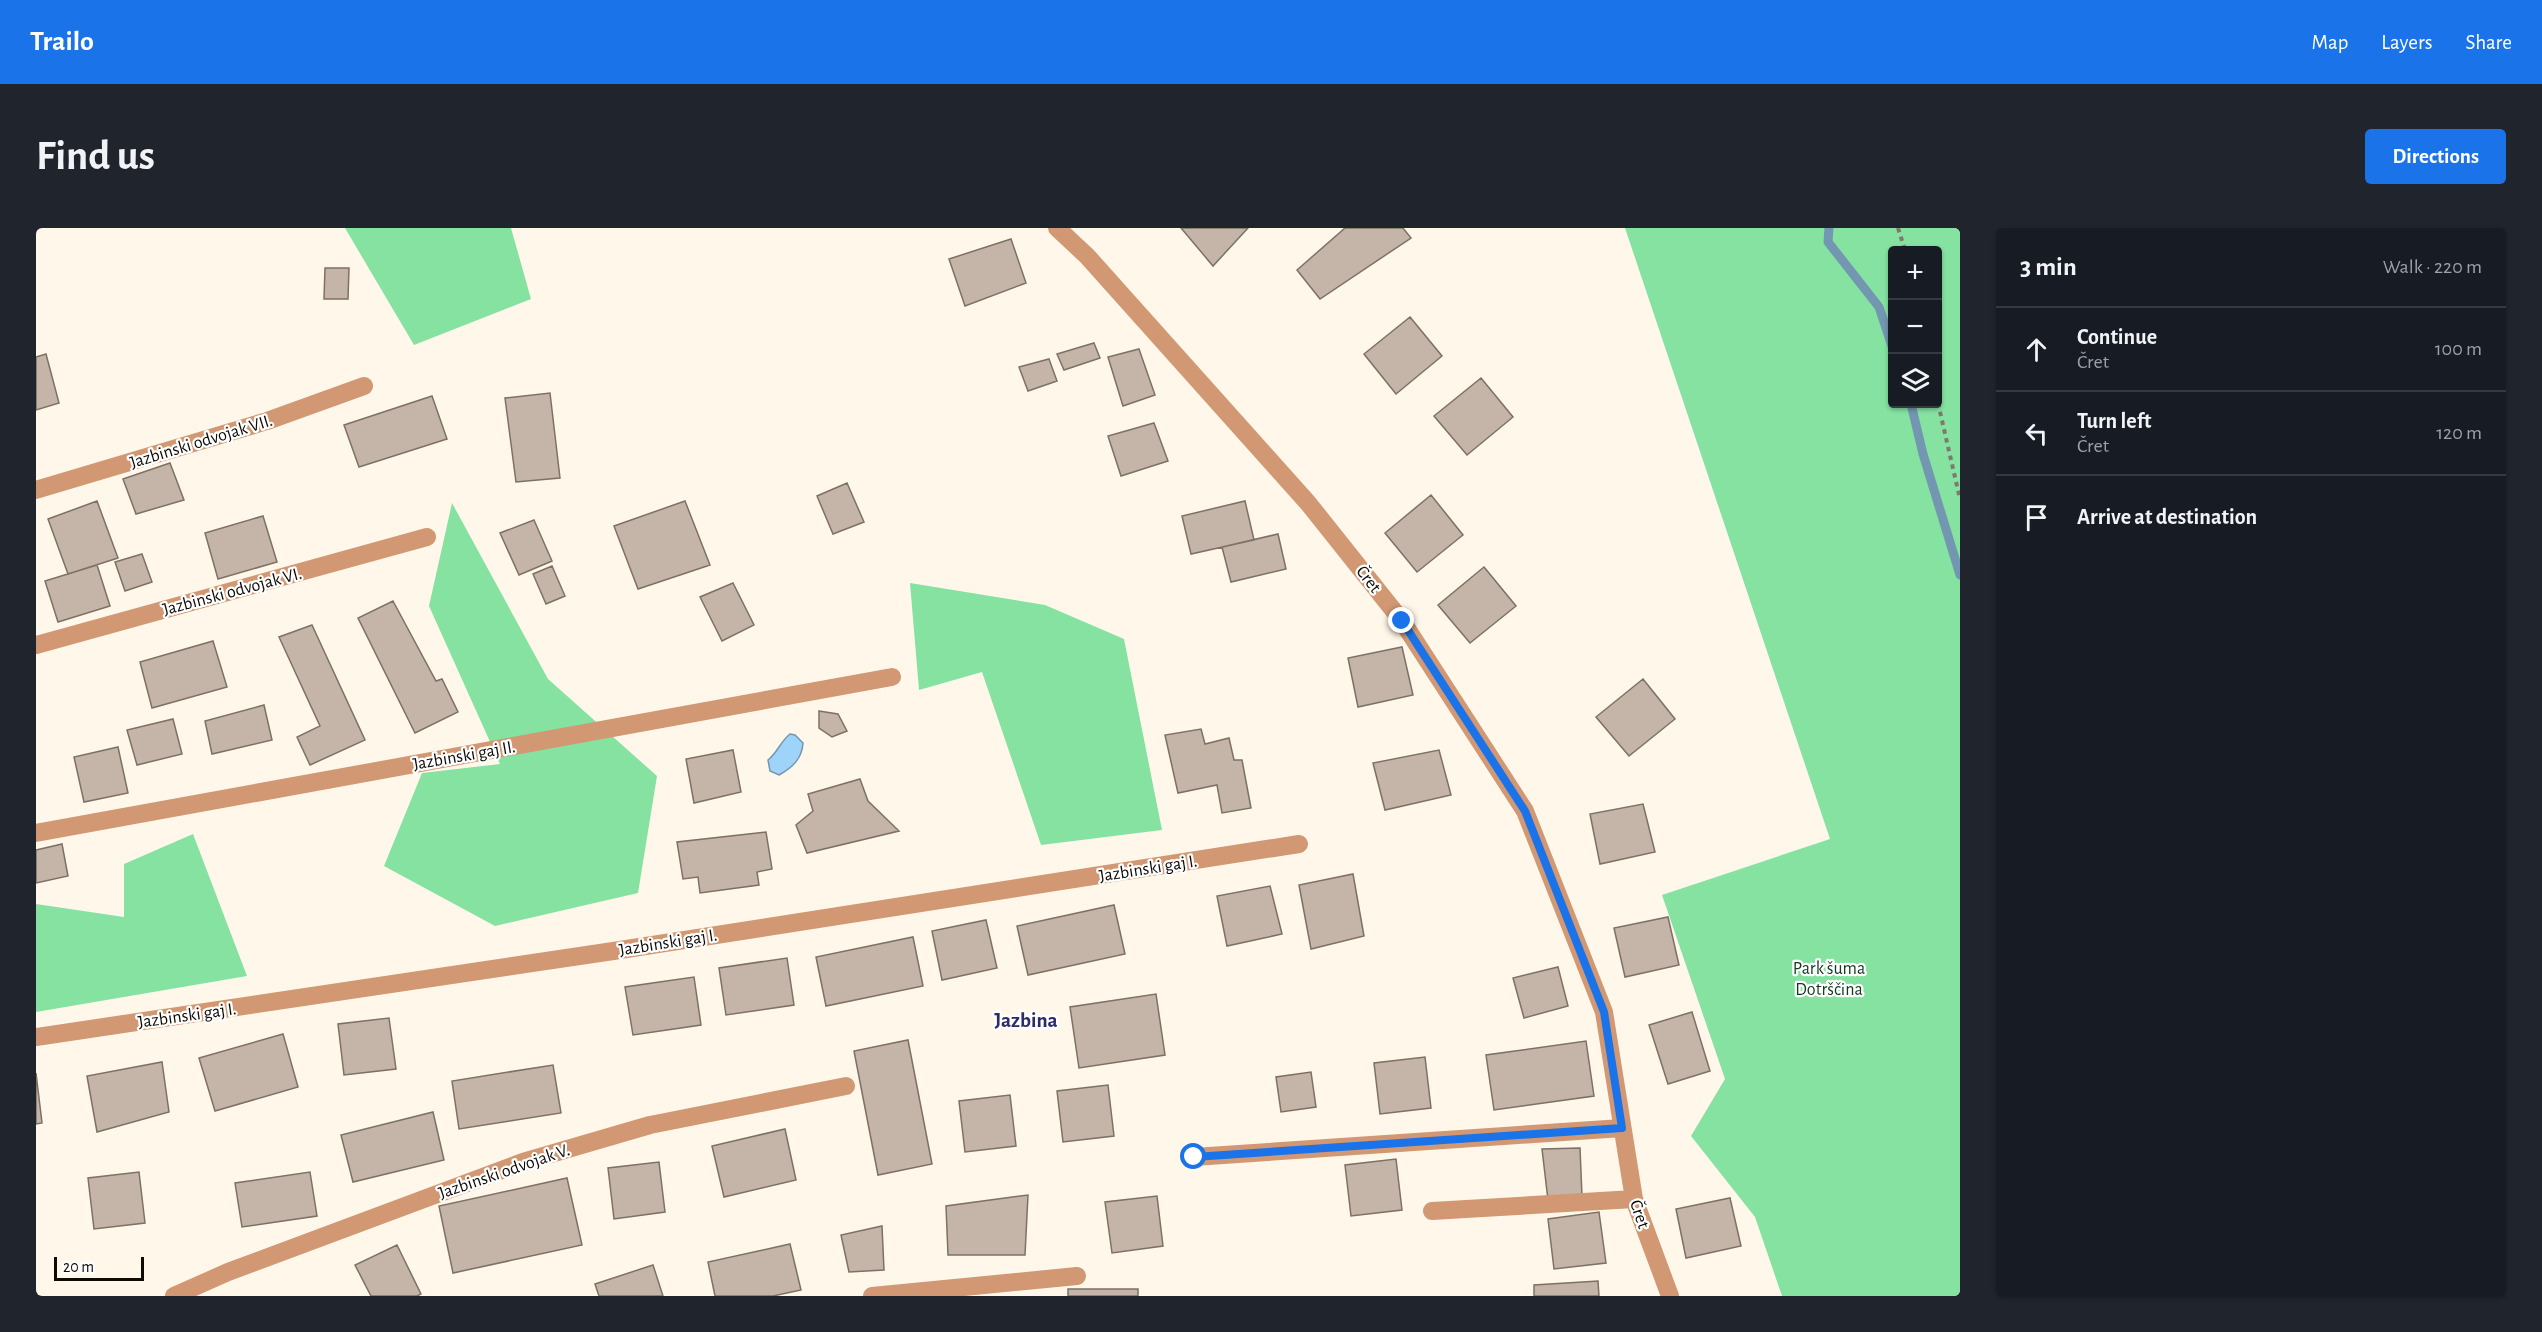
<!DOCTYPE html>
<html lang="en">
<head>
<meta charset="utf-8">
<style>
  :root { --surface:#171b24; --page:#20242c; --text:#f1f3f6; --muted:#9ea1a6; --line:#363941; --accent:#1a73e8 }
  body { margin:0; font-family:"Alegreya Sans",sans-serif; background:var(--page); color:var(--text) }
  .controls { position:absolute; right:18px; top:18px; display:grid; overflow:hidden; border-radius:6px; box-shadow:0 2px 4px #0004 }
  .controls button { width:54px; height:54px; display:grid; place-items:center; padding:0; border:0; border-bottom:2px solid var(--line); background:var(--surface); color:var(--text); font:30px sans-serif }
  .scale { position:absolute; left:18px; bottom:15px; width:90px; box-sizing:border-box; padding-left:6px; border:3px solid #0e0b06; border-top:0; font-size:16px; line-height:21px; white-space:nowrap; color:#0e0b06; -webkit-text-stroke:4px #fff; paint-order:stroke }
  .stop { position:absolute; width:18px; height:18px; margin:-14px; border:4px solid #1a73e8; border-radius:50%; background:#fff }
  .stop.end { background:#1a73e8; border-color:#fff; box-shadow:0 2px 6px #0008 }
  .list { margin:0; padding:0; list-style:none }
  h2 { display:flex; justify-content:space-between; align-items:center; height:78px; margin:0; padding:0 24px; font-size:26px }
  h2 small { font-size:20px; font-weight:400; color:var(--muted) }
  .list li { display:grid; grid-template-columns:39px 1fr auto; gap:18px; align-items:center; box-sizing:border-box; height:84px; padding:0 24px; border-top:2px solid var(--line) }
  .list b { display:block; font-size:22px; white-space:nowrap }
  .list p { margin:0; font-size:20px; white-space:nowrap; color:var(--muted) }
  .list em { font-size:20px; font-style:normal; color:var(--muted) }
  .icon { flex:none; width:33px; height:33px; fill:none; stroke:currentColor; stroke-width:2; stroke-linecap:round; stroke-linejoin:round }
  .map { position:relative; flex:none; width:1924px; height:1068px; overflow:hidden; border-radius:6px }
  header { display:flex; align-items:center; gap:36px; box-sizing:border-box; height:84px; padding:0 30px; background:var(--accent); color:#fff }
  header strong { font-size:28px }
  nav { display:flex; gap:33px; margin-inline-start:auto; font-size:21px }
  .intro { display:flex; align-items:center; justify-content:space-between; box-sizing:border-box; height:144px; padding:0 36px }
  h1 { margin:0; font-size:42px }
  .button { padding:15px 27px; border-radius:6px; background:var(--accent); color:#fff; font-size:21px; font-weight:700 }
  main { display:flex; gap:36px; padding:0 36px }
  aside { flex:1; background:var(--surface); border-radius:6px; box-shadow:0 2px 4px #0004 }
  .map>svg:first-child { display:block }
</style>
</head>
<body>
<header>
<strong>Trailo</strong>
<nav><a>Map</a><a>Layers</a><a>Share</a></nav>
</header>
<div class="intro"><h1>Find us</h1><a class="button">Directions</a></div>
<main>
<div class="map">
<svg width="1924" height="1068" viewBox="0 0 1924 1068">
  <rect width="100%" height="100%" fill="#fff8ea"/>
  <path fill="#85e2a1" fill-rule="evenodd" d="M 309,0 L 475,0 L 495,71 L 378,117 Z
    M 1589,0 L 1924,0 L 1924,1068 L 1746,1068 L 1719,989 L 1655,908 L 1689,851 L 1626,667 L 1794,611 ZM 1856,22 L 1902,22 L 1902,176 L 1856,176 Z
    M 416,275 L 512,451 L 621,548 L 602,665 L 459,698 L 348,638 L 386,545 L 464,536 L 393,378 Z
    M 874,355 L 1009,377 L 1088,411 L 1126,602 L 1005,617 L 946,444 L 883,462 Z
    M 157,606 L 211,748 L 0,784 L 0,676 L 88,689 L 88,636 Z"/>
  <path fill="#9ed3fa" stroke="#7397b1" stroke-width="1.5" d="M 754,506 L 759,507 L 767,515 C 766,531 756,540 743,547 L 734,543 L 732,532 C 742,524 744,514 754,506 Z"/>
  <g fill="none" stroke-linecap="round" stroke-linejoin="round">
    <path stroke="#7397b1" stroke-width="9" d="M 1793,0 L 1792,14 L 1843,79 L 1856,118
      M 1875,176 L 1887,226 L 1924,347"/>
  </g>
  <path fill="#c4b5a8" stroke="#7e7064" stroke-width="1.5" d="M 1145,0 L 1212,0 L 1177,38 Z
    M 1309,0 L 1367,0 L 1375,10 L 1284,71 L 1261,42 Z
    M 975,11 L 990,55 L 929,78 L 913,31 Z
    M 289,40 L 313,40 L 312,71 L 288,71 Z
    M 1374,89 L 1406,128 L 1360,166 L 1328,126 Z
    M 1058,115 L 1064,130 L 1028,142 L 1021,126 Z
    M 1103,121 L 1119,167 L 1087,178 L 1072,129 Z
    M 10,126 L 23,175 L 0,182 L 0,129 Z
    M 1013,131 L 1021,153 L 992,163 L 983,139 Z
    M 1445,150 L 1477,189 L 1431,227 L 1398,188 Z
    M 514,165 L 524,250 L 480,254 L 469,170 Z
    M 396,168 L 411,211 L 323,239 L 308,197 Z
    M 1118,195 L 1132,233 L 1085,248 L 1072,208 Z
    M 134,235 L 148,272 L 100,286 L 87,251 Z
    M 811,255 L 828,294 L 797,306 L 781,268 Z
    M 1395,267 L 1427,307 L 1381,344 L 1349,305 Z
    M 61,273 L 82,330 L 32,346 L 12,291 Z
    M 649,273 L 674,337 L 602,361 L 578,298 Z
    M 1209,273 L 1218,312 L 1155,326 L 1146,288 Z
    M 227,288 L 241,334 L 182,351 L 169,305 Z
    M 498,292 L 516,333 L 483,347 L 464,305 Z
    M 1242,306 L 1250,341 L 1195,354 L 1186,319 Z
    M 106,326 L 116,354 L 89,363 L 79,334 Z
    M 61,337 L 74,378 L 22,394 L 9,353 Z
    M 516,338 L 529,368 L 510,376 L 497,346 Z
    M 1448,339 L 1480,378 L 1434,415 L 1402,377 Z
    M 697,355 L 718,397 L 686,413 L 664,369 Z
    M 357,373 L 400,453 L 406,451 L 422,484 L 379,505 L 322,390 Z
    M 276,397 L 329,512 L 274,537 L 261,509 L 284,498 L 243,409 Z
    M 177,413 L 191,459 L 116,480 L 104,434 Z
    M 1366,419 L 1377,467 L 1322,479 L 1312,430 Z
    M 1607,451 L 1639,491 L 1593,528 L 1560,489 Z
    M 228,477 L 236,512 L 176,526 L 169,493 Z
    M 783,483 L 802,486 L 811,503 L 796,509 L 783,500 Z
    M 137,491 L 146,526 L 101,537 L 91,502 Z
    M 1165,501 L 1169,516 L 1193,510 L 1198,532 L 1206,532 L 1215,580 L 1186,585 L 1181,557 L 1142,565 L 1129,507 Z
    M 82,519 L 92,565 L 48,574 L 38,529 Z
    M 697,522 L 705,564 L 658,575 L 650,531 Z
    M 1403,522 L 1415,567 L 1349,582 L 1337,535 Z
    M 824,551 L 832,573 L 863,603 L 771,625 L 760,597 L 777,583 L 772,566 Z
    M 1607,576 L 1619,624 L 1564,636 L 1554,586 Z
    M 730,604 L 736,641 L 721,644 L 723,657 L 664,665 L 662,649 L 647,651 L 641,614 Z
    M 26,616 L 32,648 L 0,655 L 0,622 Z
    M 1317,646 L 1328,708 L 1275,721 L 1263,657 Z
    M 1234,658 L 1246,706 L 1191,718 L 1181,668 Z
    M 1078,677 L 1089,726 L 992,747 L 981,698 Z
    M 1632,689 L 1643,737 L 1589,749 L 1578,700 Z
    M 950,692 L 961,740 L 906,752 L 896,703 Z
    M 877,709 L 887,758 L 790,778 L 780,729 Z
    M 751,730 L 758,777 L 690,787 L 683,740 Z
    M 1522,739 L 1532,778 L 1488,790 L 1477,750 Z
    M 658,749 L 665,797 L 597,807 L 589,759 Z
    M 1120,766 L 1129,827 L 1043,840 L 1034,779 Z
    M 1656,784 L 1674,843 L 1632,856 L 1613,797 Z
    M 353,790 L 360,841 L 308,847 L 302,796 Z
    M 247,806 L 262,859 L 179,883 L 163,830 Z
    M 872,812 L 896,936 L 842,947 L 818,823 Z
    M 1550,813 L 1558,868 L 1458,882 L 1450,827 Z
    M 1389,829 L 1395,880 L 1344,886 L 1338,835 Z
    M 126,834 L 133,884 L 61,904 L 51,848 Z
    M 517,837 L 525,885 L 423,901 L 416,853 Z
    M 1275,844 L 1280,879 L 1245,884 L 1240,849 Z
    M 0,845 L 6,895 L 0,896 Z
    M 1072,857 L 1078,908 L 1027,914 L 1021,863 Z
    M 974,867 L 980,918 L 929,924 L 923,873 Z
    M 397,884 L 408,932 L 317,954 L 305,907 Z
    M 749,901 L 760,952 L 688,969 L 676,918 Z
    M 1544,920 L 1546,968 L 1512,972 L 1506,921 Z
    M 1360,931 L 1366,982 L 1315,988 L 1309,937 Z
    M 623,934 L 629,984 L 578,991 L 572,940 Z
    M 103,944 L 109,995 L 58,1001 L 52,950 Z
    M 274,944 L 281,988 L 206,999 L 199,955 Z
    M 531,950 L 546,1017 L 417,1045 L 403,978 Z
    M 992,967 L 989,1027 L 912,1027 L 910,978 Z
    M 1121,968 L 1127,1018 L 1076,1025 L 1069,974 Z
    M 1694,970 L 1705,1018 L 1650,1030 L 1640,981 Z
    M 1563,984 L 1570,1035 L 1518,1041 L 1512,991 Z
    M 846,998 L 848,1042 L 813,1044 L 805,1007 Z
    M 754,1016 L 765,1062 L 737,1068 L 679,1068 L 672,1034 Z
    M 361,1017 L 385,1066 L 381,1068 L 335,1068 L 319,1037 Z
    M 617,1037 L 627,1068 L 563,1068 L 559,1056 Z
    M 1562,1053 L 1563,1068 L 1498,1068 L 1498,1057 Z
    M 1032,1061 L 1102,1061 L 1102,1068 L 1032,1068 Z"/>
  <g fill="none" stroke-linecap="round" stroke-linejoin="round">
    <path stroke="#7e7970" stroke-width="4" stroke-dasharray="4.5 4.5" stroke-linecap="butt" d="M 1862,0 L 1869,22
      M 1902,175 L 1924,271"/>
    <path stroke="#d19873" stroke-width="18" d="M 1021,0 L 1051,28 L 1272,275 L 1366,393 L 1489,583 L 1568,784 L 1598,971 L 1634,1068
      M 0,262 L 231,193 L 328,158
      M 0,417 L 391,309
      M 0,605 L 856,449
      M 0,809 L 584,722 L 1263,616
      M 1158,929 L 1586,900
      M 1396,983 L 1598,971
      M 138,1068 L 192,1044 L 487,934 L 614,897 L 810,858
      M 836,1068 L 1041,1048"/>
  </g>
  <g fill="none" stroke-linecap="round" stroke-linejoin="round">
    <path stroke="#1a73e8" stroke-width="8" d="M 1158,929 L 1586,900 L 1568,784 L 1489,583 L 1366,393"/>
  </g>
  <g text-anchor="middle" stroke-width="4.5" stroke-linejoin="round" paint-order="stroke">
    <g font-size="18" fill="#0e0b06" stroke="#fff">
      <text transform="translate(165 213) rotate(-17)" y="6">Jazbinski odvojak VII.</text>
      <text transform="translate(1333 351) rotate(52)" y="6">Čret</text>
      <text transform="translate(196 363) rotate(-15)" y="6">Jazbinski odvojak VI.</text>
      <text transform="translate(428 527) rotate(-10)" y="6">Jazbinski gaj II.</text>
      <text transform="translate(1112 640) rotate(-9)" y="6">Jazbinski gaj I.</text>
      <text transform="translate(632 714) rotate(-9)" y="6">Jazbinski gaj I.</text>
      <text transform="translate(151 787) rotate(-8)" y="6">Jazbinski gaj I.</text>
      <text transform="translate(468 943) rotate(-19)" y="6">Jazbinski odvojak V.</text>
      <text transform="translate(1604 986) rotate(71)" y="6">Čret</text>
    </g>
    <g font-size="18" fill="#123a20" stroke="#fff">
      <text x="1793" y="746">Park šuma<tspan x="1793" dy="21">Dotrščina</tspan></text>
    </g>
    <g font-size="21" font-weight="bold" fill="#2c2c66" stroke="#fff">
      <text x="990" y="799">Jazbina</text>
    </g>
  </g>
</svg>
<div class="controls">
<button>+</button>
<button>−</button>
<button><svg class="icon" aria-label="layers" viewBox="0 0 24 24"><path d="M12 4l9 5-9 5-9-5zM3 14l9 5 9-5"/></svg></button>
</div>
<div class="scale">20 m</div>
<div class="stop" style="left:1158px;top:929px"></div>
<div class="stop end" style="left:1366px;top:393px"></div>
</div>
<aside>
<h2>3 min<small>Walk · 220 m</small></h2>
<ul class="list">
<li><svg class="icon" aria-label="ahead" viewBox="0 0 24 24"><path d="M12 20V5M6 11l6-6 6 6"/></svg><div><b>Continue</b><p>Čret</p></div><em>100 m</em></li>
<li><svg class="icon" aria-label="left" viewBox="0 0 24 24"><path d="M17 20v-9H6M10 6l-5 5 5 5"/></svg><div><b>Turn left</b><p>Čret</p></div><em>120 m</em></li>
<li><svg class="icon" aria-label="arrive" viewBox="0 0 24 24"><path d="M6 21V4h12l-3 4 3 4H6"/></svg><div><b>Arrive at destination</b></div></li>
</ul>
</aside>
</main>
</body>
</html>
